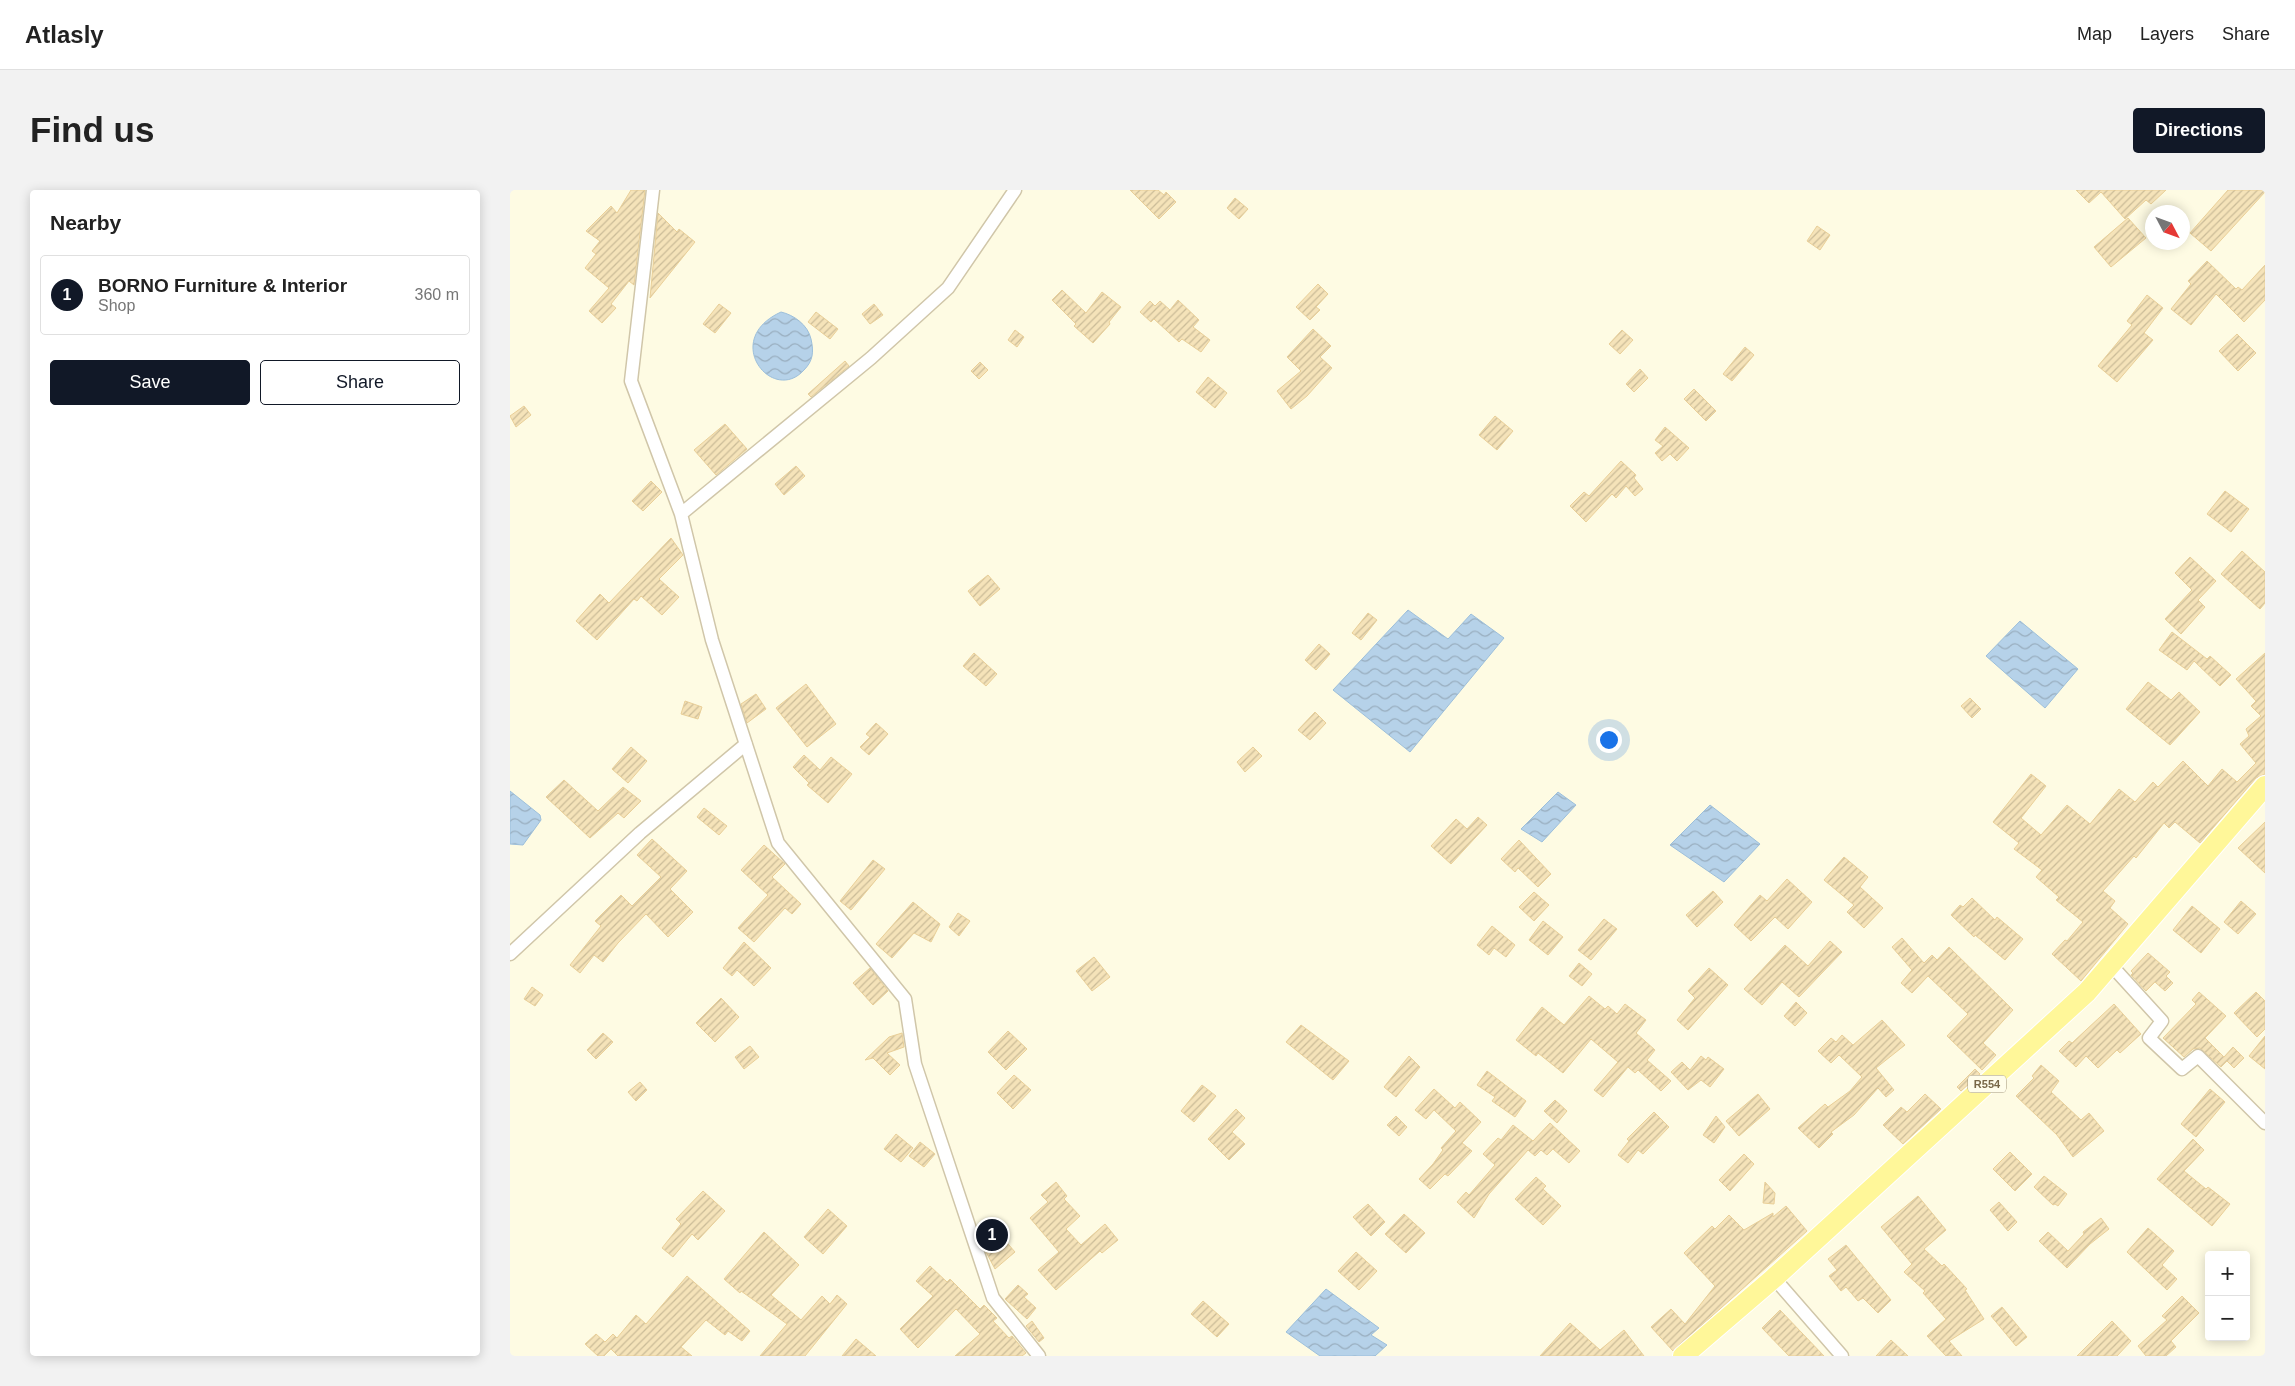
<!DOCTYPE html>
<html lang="en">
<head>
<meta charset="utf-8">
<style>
  :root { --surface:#fff; --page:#f2f2f2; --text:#222; --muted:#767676; --line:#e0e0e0; --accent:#111827 }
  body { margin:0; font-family:Helvetica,sans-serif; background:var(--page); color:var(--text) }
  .controls { position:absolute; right:15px; bottom:15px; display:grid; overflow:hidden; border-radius:5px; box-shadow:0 2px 12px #0003 }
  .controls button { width:45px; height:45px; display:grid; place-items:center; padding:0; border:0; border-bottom:1px solid var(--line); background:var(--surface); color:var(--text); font:25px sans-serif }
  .compass { position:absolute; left:1635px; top:15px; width:45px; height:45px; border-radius:50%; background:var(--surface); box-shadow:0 2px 12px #0003; rotate:131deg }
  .you { position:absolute; left:1098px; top:549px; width:18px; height:18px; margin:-12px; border:4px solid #fff; border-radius:50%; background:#1a73e8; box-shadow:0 0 0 8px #1a73e833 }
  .badge { display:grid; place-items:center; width:32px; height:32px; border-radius:50%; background:var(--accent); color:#fff; font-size:16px; font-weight:700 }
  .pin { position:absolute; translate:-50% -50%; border:2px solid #fff; box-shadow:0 1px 5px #0006 }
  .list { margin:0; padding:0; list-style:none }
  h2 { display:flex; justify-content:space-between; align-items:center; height:65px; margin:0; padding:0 20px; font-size:21px }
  h2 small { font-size:16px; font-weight:400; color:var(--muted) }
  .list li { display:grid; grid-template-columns:32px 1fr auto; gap:15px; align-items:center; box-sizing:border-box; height:80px; margin:0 10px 10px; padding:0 10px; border:1px solid var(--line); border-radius:5px }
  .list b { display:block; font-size:19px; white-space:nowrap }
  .list p { margin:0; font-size:16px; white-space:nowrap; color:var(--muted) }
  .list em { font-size:16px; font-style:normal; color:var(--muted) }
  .actions { display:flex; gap:10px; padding:15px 20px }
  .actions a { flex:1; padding:11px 0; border:1px solid var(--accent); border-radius:5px; text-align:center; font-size:18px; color:var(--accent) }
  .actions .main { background:var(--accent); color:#fff }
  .map { position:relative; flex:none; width:1755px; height:1166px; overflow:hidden; border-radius:5px }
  header { display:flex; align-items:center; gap:30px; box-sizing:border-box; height:70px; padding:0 25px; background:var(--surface); border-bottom:1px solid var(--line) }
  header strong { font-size:24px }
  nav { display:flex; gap:28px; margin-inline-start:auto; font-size:18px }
  .intro { display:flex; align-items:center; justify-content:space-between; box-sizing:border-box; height:120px; padding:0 30px }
  h1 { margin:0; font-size:35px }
  .button { padding:12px 22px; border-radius:5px; background:var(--accent); color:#fff; font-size:18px; font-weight:700 }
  main { display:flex; gap:30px; padding:0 30px }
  aside { flex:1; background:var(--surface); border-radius:5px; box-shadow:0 2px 12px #0003 }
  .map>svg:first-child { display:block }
</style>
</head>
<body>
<header>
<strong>Atlasly</strong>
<nav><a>Map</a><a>Layers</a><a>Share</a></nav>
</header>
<div class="intro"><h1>Find us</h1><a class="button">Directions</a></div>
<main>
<aside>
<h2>Nearby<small></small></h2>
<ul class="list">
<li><span class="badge">1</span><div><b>BORNO Furniture &amp; Interior</b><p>Shop</p></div><em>360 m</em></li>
</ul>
<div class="actions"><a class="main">Save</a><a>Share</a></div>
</aside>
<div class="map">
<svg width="1755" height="1166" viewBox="0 0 1755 1166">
  <defs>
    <pattern id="water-waves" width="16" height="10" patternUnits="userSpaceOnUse" patternTransform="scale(1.25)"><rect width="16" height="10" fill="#b6d2e9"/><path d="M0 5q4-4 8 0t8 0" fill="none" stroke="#99aebf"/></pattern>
    <pattern id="building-hatch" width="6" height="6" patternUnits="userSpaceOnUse" patternTransform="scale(1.25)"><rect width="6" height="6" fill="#f5e3b9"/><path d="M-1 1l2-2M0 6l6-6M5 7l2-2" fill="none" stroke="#cbbc98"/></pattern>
  </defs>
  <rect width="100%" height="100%" fill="#fefbe3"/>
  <path fill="url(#water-waves)" stroke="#9cbfdb" d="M 271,122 C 284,125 298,135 301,149 C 304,162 303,171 294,180 C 263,215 210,150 271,122 Z
    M 898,420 L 938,449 L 961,424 L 994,448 L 900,562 L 823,500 Z
    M 1510,431 L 1568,479 L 1535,518 L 1476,466 Z
    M 0,601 L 30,625 L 31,630 L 13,655 L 0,654 Z
    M 1048,602 L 1066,615 L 1032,652 L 1011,639 Z
    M 1200,615 L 1250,654 L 1214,692 L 1160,655 Z
    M 816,1099 L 869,1138 L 861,1145 L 877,1155 L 865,1166 L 810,1166 L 776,1142 Z"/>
  <path fill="url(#building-hatch)" stroke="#e9cf98" d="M 121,0 L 135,0 L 124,95 L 119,91 L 101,114 L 106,118 L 92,133 L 79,121 L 99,98 L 75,78 L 86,64 L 82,61 L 90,51 L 76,41 L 101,16 L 107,23 Z
    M 620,0 L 648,0 L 654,5 L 656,2 L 666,12 L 649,29 Z
    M 1566,0 L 1656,0 L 1641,14 L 1636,10 L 1615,29 L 1591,2 L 1579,13 Z
    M 1718,0 L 1755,0 L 1755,2 L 1701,61 L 1680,43 Z
    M 725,8 L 738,19 L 729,29 L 717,18 Z
    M 148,23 L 167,42 L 169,39 L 185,52 L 140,108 Z
    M 1618,28 L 1636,48 L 1601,77 L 1584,57 Z
    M 1307,36 L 1320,45 L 1310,60 L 1297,51 Z
    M 1697,71 L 1726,99 L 1728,97 L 1732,100 L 1755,75 L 1755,110 L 1734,132 L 1706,104 L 1681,135 L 1661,119 L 1681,94 L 1678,91 Z
    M 808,94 L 818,104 L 806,117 L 810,120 L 800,130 L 786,117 Z
    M 552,100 L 576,123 L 592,102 L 611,117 L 599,132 L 600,134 L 583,153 L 564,136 L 566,134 L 542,110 Z
    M 1637,105 L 1653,118 L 1634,143 L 1643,150 L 1607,192 L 1588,176 L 1622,135 L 1617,131 Z
    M 668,110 L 689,130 L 683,137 L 700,150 L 691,162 L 672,149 L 669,152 L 644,129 L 641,132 L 630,122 L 640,111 L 645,116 L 650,111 L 660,120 Z
    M 209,114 L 221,123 L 205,143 L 193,134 Z
    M 364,114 L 373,125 L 360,134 L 352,124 Z
    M 306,122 L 328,139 L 320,149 L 298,132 Z
    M 803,139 L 821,156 L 810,167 L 822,178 L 797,206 L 781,219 L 767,201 L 791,181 L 777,167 Z
    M 505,140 L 514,147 L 507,157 L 498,150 Z
    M 1112,140 L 1123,150 L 1110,164 L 1099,154 Z
    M 1727,144 L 1746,163 L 1728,181 L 1709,161 Z
    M 1235,157 L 1244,165 L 1222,191 L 1213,184 Z
    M 335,171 L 339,176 L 301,207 L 298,204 Z
    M 470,172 L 478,180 L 469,189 L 461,181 Z
    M 1130,179 L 1138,188 L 1124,202 L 1116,194 Z
    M 698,187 L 717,203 L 705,218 L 686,202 Z
    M 1184,199 L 1206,221 L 1196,231 L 1174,209 Z
    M 14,216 L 21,225 L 6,237 L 0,226 Z
    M 985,226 L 1003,241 L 987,260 L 969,245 Z
    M 215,234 L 237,259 L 206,285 L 184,260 Z
    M 1155,237 L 1179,258 L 1167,271 L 1160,264 L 1152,271 L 1145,263 L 1153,256 L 1145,250 Z
    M 1111,271 L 1126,285 L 1124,288 L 1133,299 L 1125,306 L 1116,296 L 1106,308 L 1102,304 L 1076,332 L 1060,316 L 1074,302 L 1079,306 Z
    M 286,276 L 295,286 L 274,305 L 265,294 Z
    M 141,291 L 152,302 L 133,321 L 122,311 Z
    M 1715,301 L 1739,319 L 1721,342 L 1697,324 Z
    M 161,348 L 173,365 L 149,389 L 169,407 L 152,425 L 131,406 L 127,411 L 124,409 L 87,450 L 66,431 L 90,404 L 99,413 Z
    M 1732,361 L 1755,382 L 1755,413 L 1750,419 L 1711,384 Z
    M 1680,367 L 1706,391 L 1688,410 L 1695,417 L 1671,444 L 1655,429 L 1682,400 L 1665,383 Z
    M 478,385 L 490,399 L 470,416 L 458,401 Z
    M 858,423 L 867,430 L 851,450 L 842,443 Z
    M 1662,442 L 1697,469 L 1700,466 L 1721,485 L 1710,496 L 1684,471 L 1677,480 L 1649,460 Z
    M 809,454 L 820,464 L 806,480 L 795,470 Z
    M 464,463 L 487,484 L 476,496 L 453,476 Z
    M 1755,463 L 1755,584 L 1746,588 L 1690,653 L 1665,632 L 1659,638 L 1654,633 L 1626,668 L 1624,666 L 1593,701 L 1605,711 L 1600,718 L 1618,734 L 1571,791 L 1542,764 L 1555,750 L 1557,751 L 1573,732 L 1546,710 L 1549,707 L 1526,687 L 1532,680 L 1504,659 L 1509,653 L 1483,632 L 1521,584 L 1536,596 L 1511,628 L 1531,645 L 1557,615 L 1580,634 L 1609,599 L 1625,612 L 1643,592 L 1648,597 L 1673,571 L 1698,596 L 1712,579 L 1727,592 L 1746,573 L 1730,554 L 1739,546 L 1736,539 L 1751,526 L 1741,516 L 1746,511 L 1726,489 Z
    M 1638,492 L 1661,510 L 1669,502 L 1690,522 L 1660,555 L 1616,519 Z
    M 296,494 L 326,534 L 297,557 L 266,518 Z
    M 246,504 L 256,519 L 237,533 L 231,514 Z
    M 1460,508 L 1471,519 L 1462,528 L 1451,516 Z
    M 175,511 L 192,517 L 188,529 L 171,524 Z
    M 805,522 L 816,533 L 800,550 L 788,540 Z
    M 366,533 L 378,544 L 359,565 L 350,557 L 360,547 L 356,544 Z
    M 121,557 L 137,571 L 118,593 L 102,579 Z
    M 743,557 L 752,566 L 735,582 L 727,572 Z
    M 294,565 L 310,580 L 321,567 L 342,584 L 318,613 L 297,595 L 299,593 L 283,577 Z
    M 54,590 L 88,621 L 113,597 L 131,611 L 114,628 L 108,623 L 80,648 L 36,607 Z
    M 194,618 L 217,636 L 209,645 L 187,627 Z
    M 968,627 L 977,635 L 941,674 L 921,656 L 946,629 L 957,639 Z
    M 1755,632 L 1755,683 L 1728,658 Z
    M 142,649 L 177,681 L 160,699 L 183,722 L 158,747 L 136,724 L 108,753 L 93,772 L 84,765 L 70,783 L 60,775 L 91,736 L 85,731 L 111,705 L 122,716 L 151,687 L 127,665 Z
    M 1009,650 L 1041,684 L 1028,697 L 1008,678 L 1005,682 L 991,669 Z
    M 254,655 L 275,674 L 262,687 L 291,714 L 282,724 L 275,718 L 244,752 L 228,738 L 258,705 L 231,680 Z
    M 1334,667 L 1358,687 L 1350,697 L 1373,718 L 1354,738 L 1337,722 L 1344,715 L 1314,690 Z
    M 363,670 L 375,679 L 341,720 L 330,711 Z
    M 1277,689 L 1302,712 L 1278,739 L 1265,727 L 1241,751 L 1224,735 L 1250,705 L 1257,711 Z
    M 1203,701 L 1213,712 L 1187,737 L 1176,725 Z
    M 1024,702 L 1039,715 L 1024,731 L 1009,717 Z
    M 1462,708 L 1485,730 L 1487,727 L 1513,749 L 1495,770 L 1465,745 L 1464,747 L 1441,725 L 1450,715 L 1453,717 Z
    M 1731,711 L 1746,724 L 1728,744 L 1714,732 Z
    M 403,712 L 430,734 L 421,752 L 404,743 L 382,768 L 366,754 Z
    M 1682,716 L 1710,739 L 1691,763 L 1663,740 Z
    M 448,723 L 460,731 L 449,746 L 439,737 Z
    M 1094,729 L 1107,739 L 1081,770 L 1068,760 Z
    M 1033,731 L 1053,747 L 1038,765 L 1019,750 Z
    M 982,736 L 1005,755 L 996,767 L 984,758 L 979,765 L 967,755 Z
    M 1392,748 L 1414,773 L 1422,765 L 1427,770 L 1439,757 L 1503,820 L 1473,853 L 1486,865 L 1472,880 L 1437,846 L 1458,824 L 1418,786 L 1402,803 L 1391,793 L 1402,780 L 1382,757 Z
    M 1320,751 L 1332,762 L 1289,807 L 1272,792 L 1252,815 L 1234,799 L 1275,755 L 1298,776 Z
    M 234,752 L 261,778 L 244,796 L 227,780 L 222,786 L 213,778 Z
    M 1638,763 L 1660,782 L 1656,786 L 1663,793 L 1655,801 L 1645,792 L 1636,801 L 1621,785 L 1623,783 L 1621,781 Z
    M 584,767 L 600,787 L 582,801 L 566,781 Z
    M 1069,773 L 1082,784 L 1072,796 L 1059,786 Z
    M 360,778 L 378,801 L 363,815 L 343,793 Z
    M 1199,778 L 1218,795 L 1178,840 L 1167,830 L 1185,808 L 1178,801 Z
    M 22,797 L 33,805 L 25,816 L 14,809 Z
    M 1689,802 L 1716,826 L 1695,848 L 1714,867 L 1723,857 L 1734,868 L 1724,878 L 1717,871 L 1711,877 L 1690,858 L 1683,859 L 1674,867 L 1653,848 L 1686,814 L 1682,810 Z
    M 1746,802 L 1755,811 L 1755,839 L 1747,847 L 1724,823 Z
    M 1079,806 L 1095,819 L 1098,816 L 1107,824 L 1115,814 L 1136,830 L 1126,843 L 1145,860 L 1137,870 L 1161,891 L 1151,901 L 1128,880 L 1125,883 L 1118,877 L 1093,907 L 1084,900 L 1108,872 L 1081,849 L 1053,883 L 1028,863 L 1026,866 L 1006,850 L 1032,817 L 1054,835 Z
    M 211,808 L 229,827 L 205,852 L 186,833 Z
    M 1286,812 L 1297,823 L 1285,836 L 1274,826 Z
    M 1604,814 L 1631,844 L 1610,863 L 1607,860 L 1588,878 L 1576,866 L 1566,877 L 1549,861 L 1559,851 L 1562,853 Z
    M 1372,830 L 1395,855 L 1366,878 L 1384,900 L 1376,907 L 1368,898 L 1344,925 L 1321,942 L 1323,944 L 1309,958 L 1288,938 L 1315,914 L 1318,917 L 1340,901 L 1352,887 L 1329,865 L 1321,873 L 1308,861 L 1321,848 L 1326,852 L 1332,845 L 1343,855 Z
    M 791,835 L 839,871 L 823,890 L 776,852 Z
    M 498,841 L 517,859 L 496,880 L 478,862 Z
    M 93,843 L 103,852 L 86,869 L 77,860 Z
    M 392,843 L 394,857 L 377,863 L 390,875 L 380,885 L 363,868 L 355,870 L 379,847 Z
    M 1755,846 L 1755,879 L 1739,866 Z
    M 240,856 L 249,867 L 234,879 L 225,867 Z
    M 899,866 L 910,877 L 886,907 L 874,897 Z
    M 1191,866 L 1196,870 L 1198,867 L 1214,879 L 1200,897 L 1191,890 L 1178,900 L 1161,882 L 1172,872 L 1180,880 Z
    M 1531,875 L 1549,891 L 1541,902 L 1571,930 L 1579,923 L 1594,941 L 1563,967 L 1547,945 L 1506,906 L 1524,888 L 1522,886 Z
    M 1465,879 L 1470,884 L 1451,901 L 1447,897 Z
    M 977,881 L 1016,911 L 1005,927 L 982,911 L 985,907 L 967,895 Z
    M 504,885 L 521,900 L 503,919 L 487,903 Z
    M 130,892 L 137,900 L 126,911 L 118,902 Z
    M 692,895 L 706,906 L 684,932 L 671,921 Z
    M 924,899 L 945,918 L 950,912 L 971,932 L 952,953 L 962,961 L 938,986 L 935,984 L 920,999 L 909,989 L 923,974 L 933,960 L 931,958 L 946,941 L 924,920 L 916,929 L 905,920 Z
    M 1700,899 L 1715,912 L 1686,947 L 1671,934 Z
    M 1248,904 L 1260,919 L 1229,946 L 1216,931 Z
    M 1415,904 L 1431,919 L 1393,954 L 1373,935 L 1391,917 L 1397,922 Z
    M 1045,910 L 1057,921 L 1047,933 L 1034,921 Z
    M 726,919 L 735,928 L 722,942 L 735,954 L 719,970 L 698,949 Z
    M 1144,922 L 1159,937 L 1133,964 L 1128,960 L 1118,973 L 1108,965 L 1119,951 L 1117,949 Z
    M 886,926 L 897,937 L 889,946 L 877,935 Z
    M 1206,926 L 1215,937 L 1204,953 L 1193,945 Z
    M 1040,933 L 1070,961 L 1059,973 L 1043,959 L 1037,965 L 1031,960 L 1025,966 L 1018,960 L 979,1004 L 964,1028 L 947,1012 L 956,1002 L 959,1005 L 985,975 L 973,964 L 988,948 L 991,950 L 1003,935 L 1023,951 Z
    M 386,944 L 403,958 L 391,972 L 374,959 Z
    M 1683,949 L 1694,960 L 1674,981 L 1696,999 L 1698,997 L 1720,1014 L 1702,1036 L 1647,989 Z
    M 410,952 L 425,964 L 414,977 L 399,966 Z
    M 1500,962 L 1522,984 L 1505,1001 L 1483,979 Z
    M 1234,964 L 1244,974 L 1220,1001 L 1209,990 Z
    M 1534,986 L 1557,1004 L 1548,1016 L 1545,1014 L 1543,1015 L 1524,997 Z
    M 1026,987 L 1036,996 L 1033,999 L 1051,1016 L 1033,1035 L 1005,1009 Z
    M 546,992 L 557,1006 L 554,1009 L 570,1026 L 556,1039 L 571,1055 L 595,1034 L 608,1050 L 592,1063 L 590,1061 L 546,1100 L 528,1080 L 549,1062 L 520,1028 L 538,1012 L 531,1005 Z
    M 1255,992 L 1265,1003 L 1264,1014 L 1253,1013 Z
    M 193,1001 L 215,1021 L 188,1050 L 182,1044 L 163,1067 L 152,1058 L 171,1034 L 166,1029 Z
    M 1408,1006 L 1436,1040 L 1414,1059 L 1432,1076 L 1434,1074 L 1457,1099 L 1455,1100 L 1474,1129 L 1439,1151 L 1452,1166 L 1436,1166 L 1417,1146 L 1436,1129 L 1413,1103 L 1415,1101 L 1394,1082 L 1402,1074 L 1371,1037 Z
    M 1489,1012 L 1507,1032 L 1498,1041 L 1480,1020 Z
    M 858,1014 L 875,1032 L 861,1046 L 843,1027 Z
    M 1276,1016 L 1297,1041 L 1163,1161 L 1141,1137 L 1161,1119 L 1175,1134 L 1205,1096 L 1174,1063 L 1202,1036 L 1205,1039 L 1219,1025 L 1234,1040 L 1263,1023 L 1263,1027 Z
    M 318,1019 L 337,1036 L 313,1064 L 294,1047 Z
    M 894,1024 L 915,1043 L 896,1063 L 875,1044 Z
    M 1591,1028 L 1599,1039 L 1580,1054 L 1557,1078 L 1529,1051 L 1538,1042 L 1558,1061 L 1574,1044 L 1573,1042 Z
    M 1638,1038 L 1664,1061 L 1652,1075 L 1667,1089 L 1657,1100 L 1617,1062 Z
    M 254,1042 L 289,1075 L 261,1105 L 291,1130 L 312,1106 L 320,1114 L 327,1105 L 337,1114 L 295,1166 L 250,1166 L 277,1134 L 231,1101 L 230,1103 L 214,1089 Z
    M 493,1048 L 505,1062 L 485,1079 L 476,1062 Z
    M 1336,1055 L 1381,1110 L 1368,1123 L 1353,1108 L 1348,1111 L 1336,1097 L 1331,1101 L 1319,1086 L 1327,1080 L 1318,1069 Z
    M 846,1062 L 867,1081 L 849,1100 L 828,1081 Z
    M 420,1076 L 437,1092 L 440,1089 L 470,1119 L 474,1115 L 487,1128 L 483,1131 L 499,1148 L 502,1146 L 516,1163 L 512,1166 L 445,1166 L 470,1144 L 446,1119 L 408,1158 L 390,1139 L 423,1106 L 406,1091 Z
    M 177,1086 L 240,1141 L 232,1151 L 218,1141 L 215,1145 L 196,1130 L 171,1157 L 182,1166 L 108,1166 L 101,1159 L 94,1166 L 88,1166 L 75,1154 L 86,1144 L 95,1152 L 103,1144 L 107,1148 L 126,1125 L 136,1134 Z
    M 508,1095 L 518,1104 L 514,1107 L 526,1118 L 517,1129 L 495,1109 Z
    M 1672,1106 L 1689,1123 L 1661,1151 L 1666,1157 L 1656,1166 L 1636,1166 L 1628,1156 L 1657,1130 L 1652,1126 Z
    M 693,1111 L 719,1134 L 707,1147 L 681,1124 Z
    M 1492,1117 L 1517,1147 L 1506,1156 L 1481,1126 Z
    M 1270,1120 L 1314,1166 L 1279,1166 L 1252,1138 Z
    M 522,1131 L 534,1148 L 529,1152 L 516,1136 Z
    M 1602,1131 L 1621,1151 L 1607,1166 L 1567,1166 Z
    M 1060,1133 L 1090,1160 L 1114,1140 L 1134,1166 L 1030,1166 Z
    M 346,1149 L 366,1166 L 332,1166 Z
    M 1381,1150 L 1398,1166 L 1366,1166 Z"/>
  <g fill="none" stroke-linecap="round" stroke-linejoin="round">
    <defs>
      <path id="minor" d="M 143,0 L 121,191 L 171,324 L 202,450 L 268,653 L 395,809 L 405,874 L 483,1108 L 529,1166
        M 171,324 L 361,168 L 438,98 L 505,0
        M 0,764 L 130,643 L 236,554
        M 1601,775 L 1652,831 L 1639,848 L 1672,879 L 1688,866 L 1755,933
        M 1264,1088 L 1332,1166"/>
      <path id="primary" d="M 1173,1166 L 1264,1088 L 1577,802 L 1755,596"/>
    </defs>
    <use href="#minor" stroke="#d0c6a9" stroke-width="15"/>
    <use href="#primary" stroke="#fff" stroke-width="22"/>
    <use href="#minor" stroke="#fff" stroke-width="12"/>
    <use href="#primary" stroke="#fff799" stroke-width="20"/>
  </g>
  <g text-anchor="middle" stroke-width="4.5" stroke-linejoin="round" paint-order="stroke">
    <rect fill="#fffdeb" stroke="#a09478" stroke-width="1" x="1458" y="885.5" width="38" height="17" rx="4"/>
    <g font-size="11" font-weight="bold" fill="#786747">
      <text x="1477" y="898">R554</text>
    </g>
  </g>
</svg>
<div class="controls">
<button>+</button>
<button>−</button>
</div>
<svg class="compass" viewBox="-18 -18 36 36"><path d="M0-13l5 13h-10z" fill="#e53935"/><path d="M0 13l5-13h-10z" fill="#767676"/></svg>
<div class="you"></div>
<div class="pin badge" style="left:482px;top:1045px">1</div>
</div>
</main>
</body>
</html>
